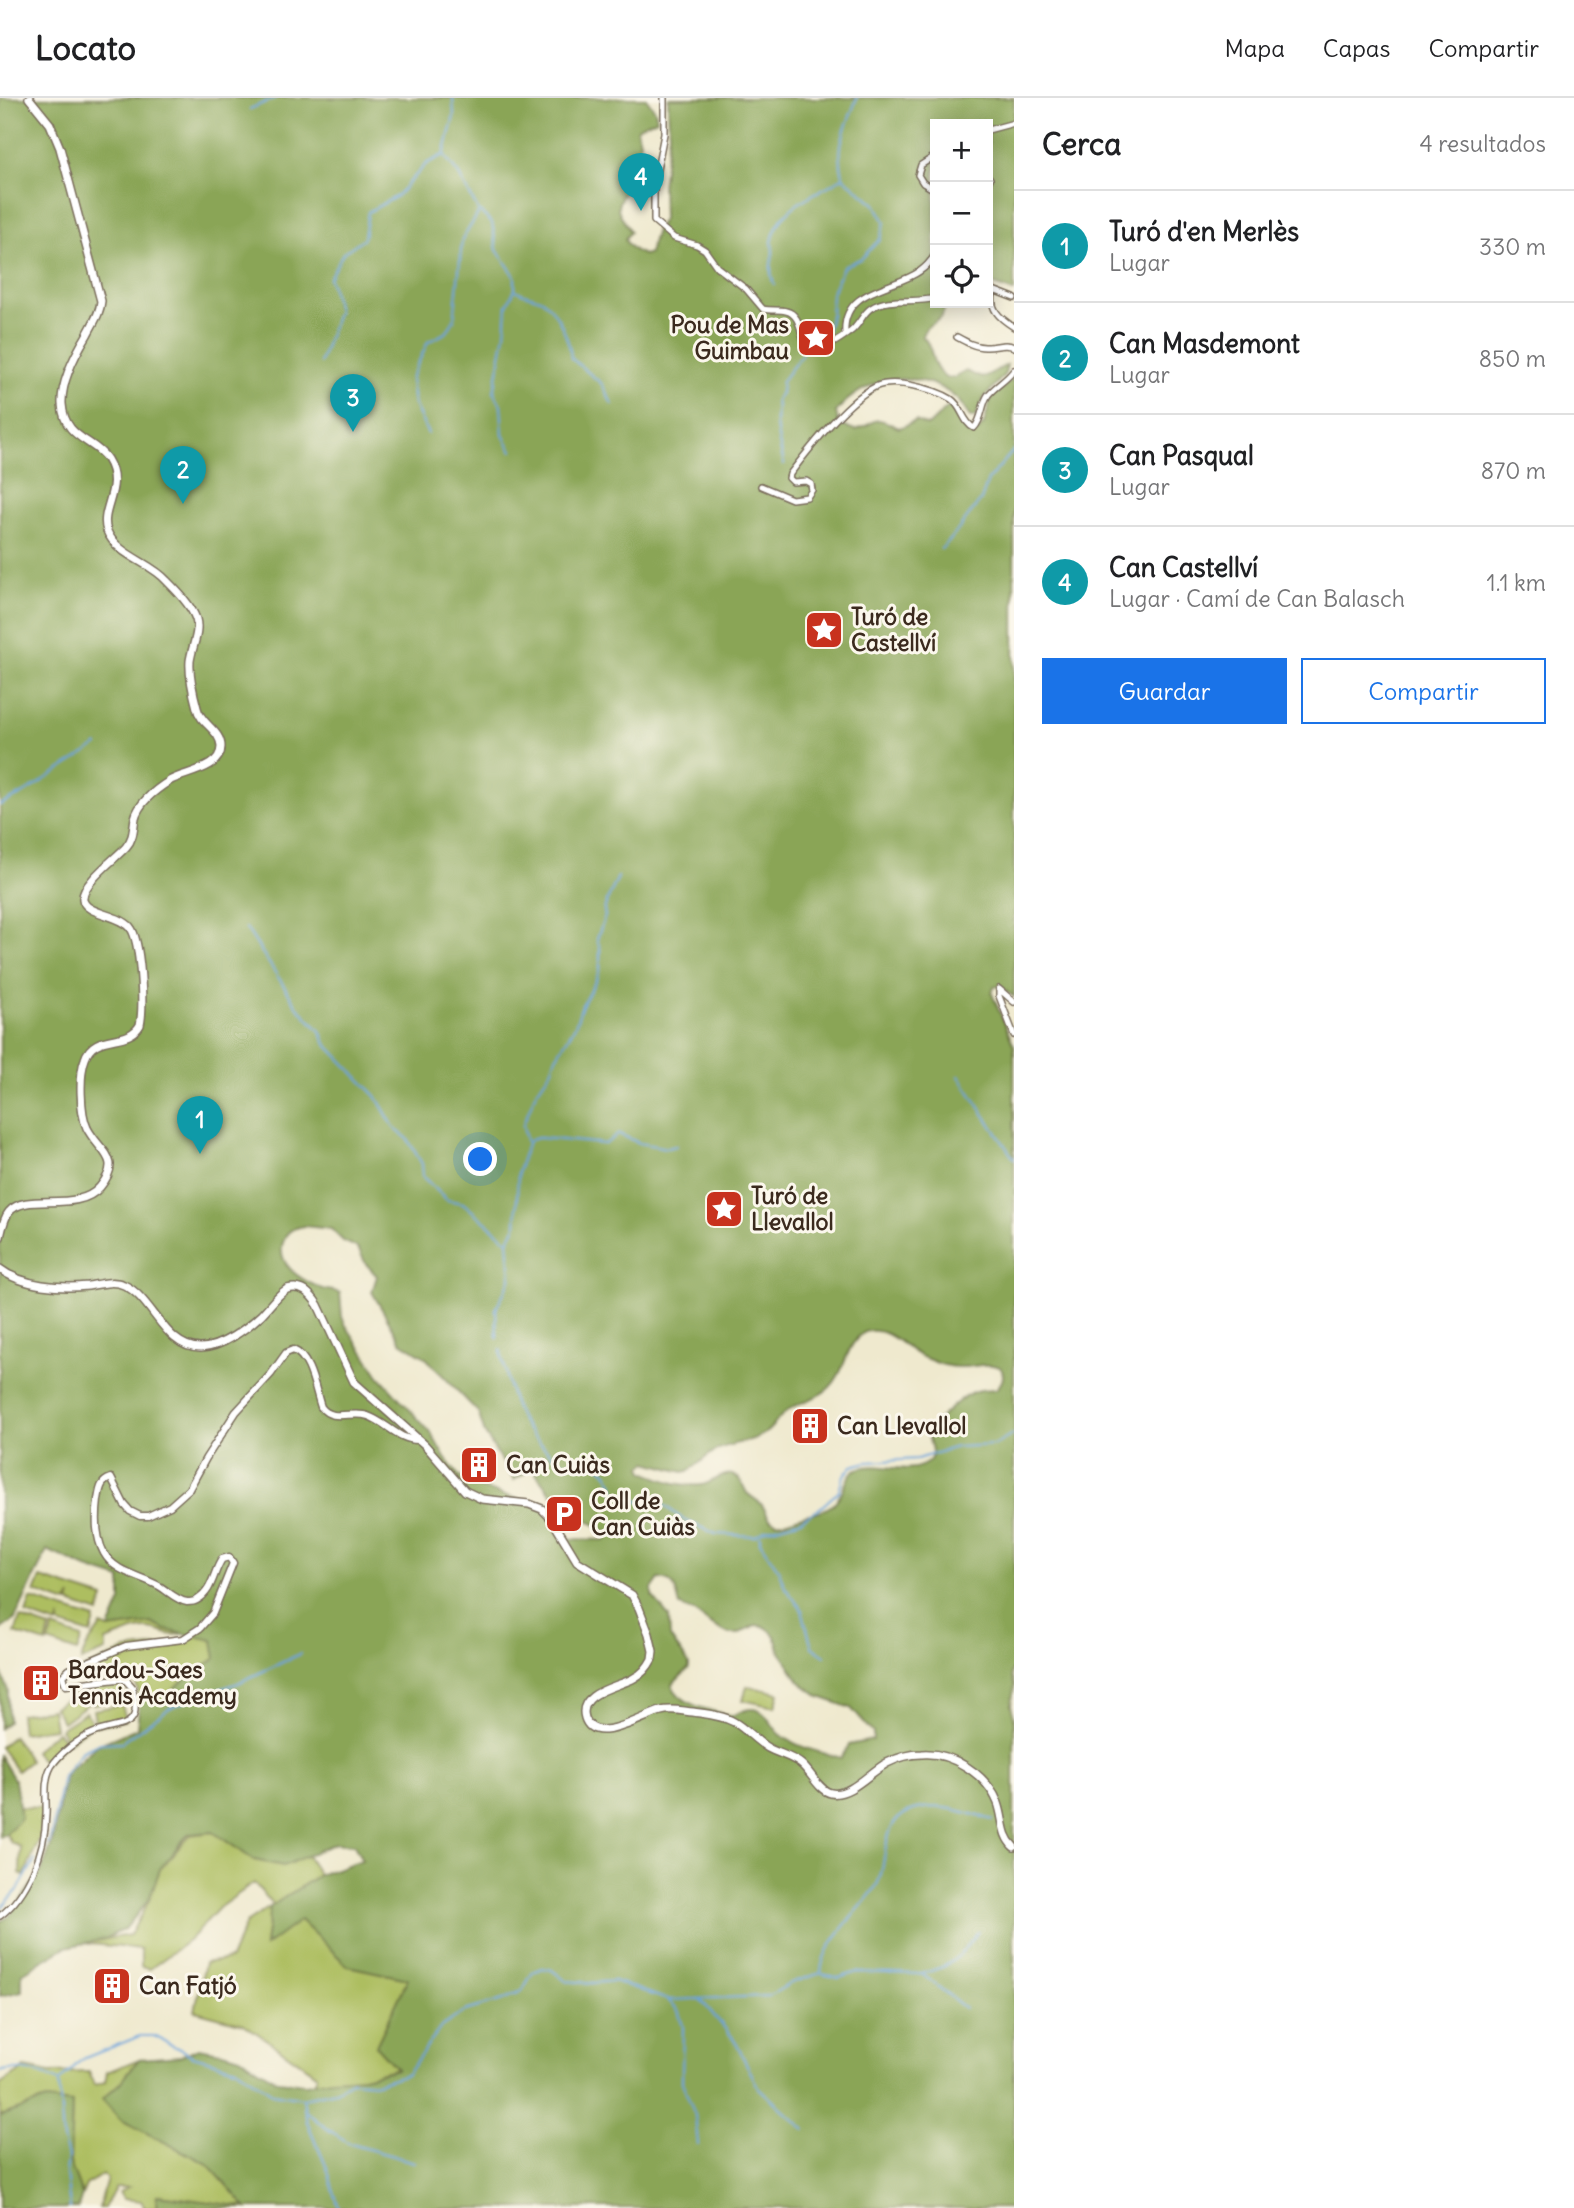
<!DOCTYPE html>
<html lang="es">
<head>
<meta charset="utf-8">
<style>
  :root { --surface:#fff; --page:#f6f6f6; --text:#202124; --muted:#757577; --line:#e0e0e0; --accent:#1a73e8 }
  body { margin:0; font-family:Delius,sans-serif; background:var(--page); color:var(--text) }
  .controls { position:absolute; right:21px; top:21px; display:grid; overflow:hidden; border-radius:0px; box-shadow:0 4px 18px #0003 }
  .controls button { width:63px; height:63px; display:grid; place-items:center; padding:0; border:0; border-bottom:2px solid var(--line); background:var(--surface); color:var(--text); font:35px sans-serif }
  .you { position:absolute; left:481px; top:1062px; width:24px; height:24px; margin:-18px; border:5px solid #fff; border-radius:50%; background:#1a73e8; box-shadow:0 0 0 10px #1a73e833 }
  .badge { display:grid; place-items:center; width:46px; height:46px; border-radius:50%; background:var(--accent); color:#fff; font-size:23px; font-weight:700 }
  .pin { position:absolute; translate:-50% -58px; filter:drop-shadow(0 2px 4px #0008) }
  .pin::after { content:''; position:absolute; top:37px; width:24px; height:21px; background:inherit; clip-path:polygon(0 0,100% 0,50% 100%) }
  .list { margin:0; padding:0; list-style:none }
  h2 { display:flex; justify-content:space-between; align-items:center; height:91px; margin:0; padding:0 28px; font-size:30px }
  h2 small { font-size:23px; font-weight:400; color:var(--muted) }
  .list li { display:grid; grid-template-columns:46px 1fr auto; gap:21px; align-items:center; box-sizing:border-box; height:112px; padding:0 28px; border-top:2px solid var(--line) }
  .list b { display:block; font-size:26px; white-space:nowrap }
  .list p { margin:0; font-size:23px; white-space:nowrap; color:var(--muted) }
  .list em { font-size:23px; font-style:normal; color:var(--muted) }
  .actions { display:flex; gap:14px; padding:21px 28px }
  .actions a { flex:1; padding:16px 0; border:2px solid var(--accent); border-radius:0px; text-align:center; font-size:24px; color:var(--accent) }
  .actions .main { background:var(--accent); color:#fff }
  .icon { flex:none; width:38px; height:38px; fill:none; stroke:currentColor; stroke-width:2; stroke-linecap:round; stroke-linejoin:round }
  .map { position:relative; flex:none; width:1014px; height:2110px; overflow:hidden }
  header { display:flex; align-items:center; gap:42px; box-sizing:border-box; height:98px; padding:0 35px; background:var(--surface); border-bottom:2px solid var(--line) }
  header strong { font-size:33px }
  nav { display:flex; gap:38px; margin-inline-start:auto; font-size:24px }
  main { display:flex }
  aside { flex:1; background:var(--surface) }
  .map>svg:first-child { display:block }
</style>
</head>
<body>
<header>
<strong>Locato</strong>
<nav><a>Mapa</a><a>Capas</a><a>Compartir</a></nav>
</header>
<main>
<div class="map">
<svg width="1014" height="2110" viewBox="0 0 1014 2110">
  <rect width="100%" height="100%" fill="#fbf7ec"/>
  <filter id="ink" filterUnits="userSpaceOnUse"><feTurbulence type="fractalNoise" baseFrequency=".0143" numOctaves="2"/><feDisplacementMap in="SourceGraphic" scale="14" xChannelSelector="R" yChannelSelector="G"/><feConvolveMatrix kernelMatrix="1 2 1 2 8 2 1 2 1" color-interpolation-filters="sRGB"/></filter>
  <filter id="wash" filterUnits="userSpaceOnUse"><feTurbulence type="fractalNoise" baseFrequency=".00686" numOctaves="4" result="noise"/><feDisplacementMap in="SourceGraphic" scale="28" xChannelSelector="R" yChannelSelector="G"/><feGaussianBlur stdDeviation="1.57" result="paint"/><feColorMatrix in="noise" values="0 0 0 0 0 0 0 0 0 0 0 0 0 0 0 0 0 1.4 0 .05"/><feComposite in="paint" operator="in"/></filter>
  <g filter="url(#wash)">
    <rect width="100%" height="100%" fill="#efe9ce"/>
    <path fill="#adbe61" stroke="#747440" stroke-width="2" d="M 41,1480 L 104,1500 L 99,1515 L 69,1505 L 71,1498 L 67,1505 L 35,1494 Z
      M 31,1501 L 95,1521 L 91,1536 L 59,1526 L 60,1520 L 57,1527 L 26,1516 Z
      M 20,1520 L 50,1530 L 46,1545 L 15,1535 Z
      M 151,1525 L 184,1535 C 167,1541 161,1530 145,1531 C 133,1531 118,1539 106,1543 L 106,1553 L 81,1563 L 85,1551 L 101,1528 L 109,1531 Z
      M 53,1530 L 82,1540 L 77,1554 L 48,1544 Z
      M 193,1537 L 213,1542 L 216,1560 L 189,1578 L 166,1597 L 140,1599 L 135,1584 L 127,1579 L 66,1583 L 68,1577 L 126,1552 L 183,1545 Z
      M 121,1585 L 126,1601 L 93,1606 L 90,1590 Z
      M 747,1588 L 779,1595 L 775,1609 L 743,1602 Z
      M 81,1591 L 89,1605 L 63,1624 L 54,1609 Z
      M 122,1607 L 126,1622 L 96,1628 L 93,1612 Z
      M 52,1611 L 55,1630 L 22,1635 L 20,1616 Z
      M 86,1614 L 93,1626 L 69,1644 L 60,1631 Z
      M 57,1633 L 67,1645 L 45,1666 L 34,1653 Z
      M 13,1638 L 30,1663 L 17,1673 L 0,1649 Z
      M 19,1709 L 42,1710 L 40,1740 L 24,1778 L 20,1775 L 21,1749 L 11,1745 L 6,1736 L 20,1718 Z
      M 213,1734 L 254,1762 L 283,1768 L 306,1756 L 319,1777 L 273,1807 L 254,1785 L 220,1809 L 189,1842 L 150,1871 L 141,1869 L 141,1851 L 81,1845 L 130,1837 L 149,1802 L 160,1771 L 190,1737 Z
      M 270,1809 L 265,1847 L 300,1822 L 348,1868 L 408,1881 L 376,1948 L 398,1970 L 363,1979 L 314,1985 L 317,1977 L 244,1926 L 195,1913 L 205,1865 L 230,1861 L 246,1825 Z
      M 139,1961 L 119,1986 L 103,2000 L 121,2022 L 208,2066 L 247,2110 L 157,2097 L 156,2110 L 143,2110 L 144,2108 L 141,2103 L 123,2101 L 119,2094 L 128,2089 L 116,2089 L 104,2110 L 99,2110 L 107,2081 L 103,2076 L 86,2087 L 82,2097 L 70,2065 L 72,2006 L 46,2002 L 0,2018 L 0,1987 L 25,1970 L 50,1975 L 89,1974 L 94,1987 L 105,1984 L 107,1974 Z"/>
    <path fill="#8aa557" stroke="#62683a" stroke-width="2" fill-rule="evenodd" d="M 0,0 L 646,0 L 655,12 L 657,21 C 650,26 643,23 637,31 L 640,44 L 638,61 L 648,72 L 647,85 L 628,89 C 610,114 620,112 630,134 L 625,141 C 628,149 638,156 645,157 L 649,155 L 656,132 L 663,121 L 662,87 L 669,36 L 668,0 L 1014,0 L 1014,194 L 988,185 L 988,26 L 935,26 L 935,205 L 945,205 C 944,230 928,219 922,238 C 937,252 927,266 946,280 L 954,280 L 966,273 L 982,280 L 1007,267 L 1005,276 L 984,300 L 975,320 L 970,319 C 966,314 962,306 957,301 C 920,268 865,278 836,314 L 839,327 L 856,332 C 880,323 872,316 899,330 L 916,323 L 928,328 L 948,309 L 952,310 L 966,330 L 978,333 L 984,326 L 991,300 L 1014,280 L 1014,899 L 999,888 L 994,889 L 992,896 L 1014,948 L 1014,1572 L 1012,1573 C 1010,1579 1013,1581 1014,1587 C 1014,1594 1012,1600 1011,1607 L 1014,1619 L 1014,2110 L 156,2110 L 157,2097 L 246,2109 L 208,2066 L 121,2022 L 102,2001 L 119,1986 L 139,1961 L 181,1958 L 198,1950 L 227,1955 L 240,1959 L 278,1983 L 306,1986 L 330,1981 L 363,1979 L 397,1971 L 376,1948 L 408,1881 L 348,1868 L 300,1822 L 265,1848 L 270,1809 L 319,1777 L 362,1762 L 354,1747 L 335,1745 L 284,1768 L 254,1762 L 213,1734 L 188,1736 L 160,1771 L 149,1801 L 126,1830 L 105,1841 L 66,1849 L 22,1875 L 22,1893 L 0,1898 L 0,1824 L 9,1818 L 42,1772 L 52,1745 L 66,1675 L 97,1647 L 137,1630 L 140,1599 L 166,1597 L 189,1578 L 216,1560 L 213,1542 L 166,1532 L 151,1525 L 109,1531 L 121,1503 L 121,1481 L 87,1470 L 47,1452 L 15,1521 L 0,1532 ZM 304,1128 L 331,1131 L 343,1143 L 358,1150 L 366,1166 L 377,1178 L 372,1194 L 401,1244 L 425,1259 L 478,1314 L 485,1336 L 514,1382 L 532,1370 L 553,1398 L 608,1436 L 605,1442 L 571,1441 L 563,1434 L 554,1418 L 542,1408 L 477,1389 L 460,1379 L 445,1360 L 431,1335 L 379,1278 L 345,1226 L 342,1219 L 340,1195 C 333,1192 325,1193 318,1189 C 300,1181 276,1167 283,1144 C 286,1133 293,1130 304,1128 ZM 867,1233 C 894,1230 903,1252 925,1260 C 937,1265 949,1270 962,1269 C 976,1269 987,1264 1000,1269 C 1006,1277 1003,1284 996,1291 C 988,1292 981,1291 974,1294 C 963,1297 933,1325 928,1334 C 928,1345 937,1356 928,1364 C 908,1380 876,1361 855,1372 C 850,1375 848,1380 846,1385 C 834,1412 828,1411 802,1418 C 794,1420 786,1426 776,1424 C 766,1422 767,1411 760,1405 C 756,1401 751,1399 747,1395 C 743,1389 742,1381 735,1378 C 725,1372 711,1386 701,1387 C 679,1389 664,1382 644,1374 L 642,1368 L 647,1364 L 683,1374 L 688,1373 C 699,1367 707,1356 719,1351 C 734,1344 750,1345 764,1336 C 773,1330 778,1319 787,1313 C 799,1303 816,1302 829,1290 C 847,1273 845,1243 867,1233 ZM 659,1481 C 677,1482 676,1495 680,1508 L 695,1514 L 710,1526 L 729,1536 L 738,1536 L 755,1527 L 763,1528 L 770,1532 L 775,1538 L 780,1553 L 799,1583 L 820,1599 L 851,1610 L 873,1635 L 873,1642 L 849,1647 L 841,1660 C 822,1654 796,1650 780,1636 C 772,1629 769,1617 758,1612 C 748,1609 740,1614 732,1618 C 712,1612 681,1609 672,1587 L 689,1570 L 689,1566 L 670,1539 L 669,1519 L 652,1498 L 652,1491 Z
      M 0,1568 L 8,1593 L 8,1623 L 0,1630 Z
      M 0,1658 L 15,1683 L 21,1720 L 6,1736 L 0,1739 Z
      M 46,2002 L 72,2005 L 70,2065 L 82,2097 L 78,2110 L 0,2110 L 0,2018 Z"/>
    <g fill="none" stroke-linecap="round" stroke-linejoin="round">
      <path stroke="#6ca4db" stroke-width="2" d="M 453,0 L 454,18 L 444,57 L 459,77 L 478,112 L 492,125 L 497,152 L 515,178 L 515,191 L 507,207 L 505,236 L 494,294 L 501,307 L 503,337 L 512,353
        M 250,11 L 275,0
        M 843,78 C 835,46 846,30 857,0
        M 774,186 C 769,175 771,165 773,155 C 773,151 772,147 772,144 C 778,107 816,97 842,80
        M 516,192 C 524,198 533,197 542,202 C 557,211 570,243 571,260 L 602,286 L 612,306
        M 813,243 L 825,241 L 831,217 L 832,195 L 843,169 L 862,160 L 880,141 L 885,124 L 875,106 L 843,79
        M 320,265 L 338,212 L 329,180 L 343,155 L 364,140 L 368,114 L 397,98 L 426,66 L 443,57
        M 428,336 L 414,306 L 411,280 L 428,244 L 447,234 L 454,222 L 462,142 L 479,114
        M 784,366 C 781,352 777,339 776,325 C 776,316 778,311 776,302 L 781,295 L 782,283 L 802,256
        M 941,451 L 951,441 L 981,402 L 988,382 L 1014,352
        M 0,707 L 24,695 L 98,647
        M 246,830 L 297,908 L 320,933 L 326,946 L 376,998 L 395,1031 L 407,1040 L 422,1066 L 423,1079 L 447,1102 L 463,1105 L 508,1143
        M 959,978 L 1014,1061
        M 528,1044 L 534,1040 L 541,1040 L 605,1046 L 619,1036 L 639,1045 L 667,1050 L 676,1048
        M 497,1239 L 496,1211 L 511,1180 L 508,1143 L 516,1128 L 518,1074 L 527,1046 L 523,1027 L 535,996 L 552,971 L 555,961 L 575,928 L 582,907 L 596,882 L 600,870 L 600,851 L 597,841 L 605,818 L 604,812 L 607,803 L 618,779
        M 501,1252 C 501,1262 506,1269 507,1279 C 514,1315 523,1331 550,1355 C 556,1360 561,1364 569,1365 C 588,1353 615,1375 615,1395 L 631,1402 L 665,1408 L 684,1422 L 716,1436 L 755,1438 L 765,1432 L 799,1423 L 820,1410 L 839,1393 L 843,1379 L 852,1368 L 867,1364 L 917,1361 L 956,1349 L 995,1347 L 1014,1336
        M 760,1438 L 760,1444 L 778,1471 L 785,1489 L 802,1512 L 812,1549 L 825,1558
        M 41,1756 L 50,1743 L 63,1678 L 81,1654 L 100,1645 L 122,1644 L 168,1611 L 188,1602 L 238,1585 L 300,1556
        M 0,1811 L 18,1792 L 35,1762
        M 822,1876 L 839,1880 L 857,1874 L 922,1876 L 945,1868 L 959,1858 L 978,1834
        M 922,1876 L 965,1910
        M 700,1901 L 734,1941 L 758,1989 L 805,2032
        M 669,1903 L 678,1912 L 683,1928 L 682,1984 L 695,2017 L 698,2046
        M 0,1974 C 16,1968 43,1975 58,1984
        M 59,1984 L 79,1964 L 85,1960 L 140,1938 L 154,1938 L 193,1958 L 236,1970 L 272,1995 L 303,2000 L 336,1993 L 351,1983 L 377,1985 L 407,1976 L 441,1929 L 465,1913 L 503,1902 L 522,1893 L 533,1874 L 543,1870 L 552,1872 L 566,1883 L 592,1885 L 614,1883 L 668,1902 L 769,1898 L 791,1885 L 821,1875 C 821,1845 859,1815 875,1790 C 890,1767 878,1728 908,1714 C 936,1702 966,1715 993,1722
        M 59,1985 L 63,2041 L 68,2059 L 66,2075 L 70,2110
        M 303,2000 L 307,2024 L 327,2070 L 339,2110
        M 304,2012 L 329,2032 L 351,2046 L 414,2064"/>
    </g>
  </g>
  <g filter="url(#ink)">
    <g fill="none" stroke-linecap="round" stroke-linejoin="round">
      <defs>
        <path id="minor" d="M 664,0 L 664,36 L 654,87 L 654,123 L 674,140 L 697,147 L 705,152 L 717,169 L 746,191 L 763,211 C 771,213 779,211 786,213 C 801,216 800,237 806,247 C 823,255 837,243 850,234 C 859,228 862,216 871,210 C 890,198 914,206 935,200
          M 988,32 L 1014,25
          M 935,58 L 921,67 L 918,77 L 923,85 L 935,92
          M 988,78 L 990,81 L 988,85
          M 988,190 L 1014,200
          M 994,192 C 988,210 999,220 1014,229
          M 845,235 C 842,190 894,192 920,173 C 926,169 931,163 935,157
          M 957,239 C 966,244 975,249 985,249 C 996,250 1004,244 1014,249
          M 761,388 L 792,401 L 807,399 L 812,392 L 811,386 L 806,383 L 793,384 L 789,380 L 790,376 C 809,351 849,300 877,288 C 896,281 935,291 951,301 C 962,308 963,325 974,330 C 983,321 981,307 988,297 C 995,288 1006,283 1014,272
          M 999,891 L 999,898 L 1014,937
          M 999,891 L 1014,904
          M 0,1818 C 29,1796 45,1753 46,1717 C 47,1702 43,1684 51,1669 C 59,1656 78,1641 93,1635 C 122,1624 144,1633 132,1589"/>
        <path id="tertiary" d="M 132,1589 L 125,1581 L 117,1581 L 66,1587 L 63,1578 L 69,1572 L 126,1548 L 183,1541 L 200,1530 L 213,1515 L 233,1465 L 229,1459 L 222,1461 C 213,1474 213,1493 197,1502 C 194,1504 191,1504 187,1504 C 176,1502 168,1493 159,1488 C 140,1477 115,1475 104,1455 C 95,1439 96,1419 98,1402 C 100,1391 100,1384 111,1380 L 124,1406 L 130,1413 L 140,1418 L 148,1418 L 170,1408 L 189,1391 L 206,1360 L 236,1314 L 271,1276 L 286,1255 L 293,1252 C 311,1259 315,1292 321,1309 C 333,1325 352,1312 368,1318 C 386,1324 399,1343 419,1342"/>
        <path id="secondary" d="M 0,1139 C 2,1130 4,1120 9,1114 C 26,1093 77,1116 100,1089 C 124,1060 99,1054 87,1030 C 80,1015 79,976 85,961 C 94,933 128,949 140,927 C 144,909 141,842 130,829 C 119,816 84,816 83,801 C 81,786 116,760 126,749 C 134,740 133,731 135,720 C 139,704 158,690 171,682 C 186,674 221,671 221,649 C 221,632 200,626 197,610 C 193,595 189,578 190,563 C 192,548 200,535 196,521 C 191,507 177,493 167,483 C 151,464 117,458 107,433 C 99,411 125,390 107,361 C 94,341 64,341 62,306 C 61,284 76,255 87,237 C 93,225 100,216 101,203 L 60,50 L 50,26 L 29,0
          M 0,1171 C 22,1188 61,1191 88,1188 C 100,1186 113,1182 124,1187 C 153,1200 165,1251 201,1250 C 222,1249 246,1231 261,1217 C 270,1208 277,1197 287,1191 C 302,1187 310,1195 318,1207 L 354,1284 L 425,1347 L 465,1393 L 482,1401 L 529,1406 L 542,1411 L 551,1420 L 577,1463 L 632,1497 L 639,1510 L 649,1536 L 653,1553 L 652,1561 C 648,1569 642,1576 634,1580 C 619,1589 577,1594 585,1620 C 594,1649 644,1617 661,1613 C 672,1610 682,1613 693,1614 C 706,1616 722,1617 734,1624 C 746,1631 756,1643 768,1650 C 779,1656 791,1658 801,1666 C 811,1674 819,1693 831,1695 C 850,1699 871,1673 887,1665 C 897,1660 910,1656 922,1656 C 952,1654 987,1677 998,1705 C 1004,1721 1001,1737 1014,1749"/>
      </defs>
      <use href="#minor" stroke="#7a6d5c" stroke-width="8"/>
      <use href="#tertiary" stroke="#7a6d5c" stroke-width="9"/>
      <use href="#secondary" stroke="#7a6d5c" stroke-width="10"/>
      <use href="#minor" stroke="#fff" stroke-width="5"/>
      <use href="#tertiary" stroke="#fff" stroke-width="6"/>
      <use href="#secondary" stroke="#fff" stroke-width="7"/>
    </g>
  </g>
  <defs>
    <symbol id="sight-square" viewBox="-11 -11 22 22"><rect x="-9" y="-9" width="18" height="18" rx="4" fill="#c8321e" stroke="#fbf7ec"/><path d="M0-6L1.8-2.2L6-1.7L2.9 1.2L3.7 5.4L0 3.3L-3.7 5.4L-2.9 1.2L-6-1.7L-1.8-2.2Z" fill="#fff"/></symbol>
    <symbol id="building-square" viewBox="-11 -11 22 22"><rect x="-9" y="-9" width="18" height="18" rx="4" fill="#c8321e" stroke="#fbf7ec"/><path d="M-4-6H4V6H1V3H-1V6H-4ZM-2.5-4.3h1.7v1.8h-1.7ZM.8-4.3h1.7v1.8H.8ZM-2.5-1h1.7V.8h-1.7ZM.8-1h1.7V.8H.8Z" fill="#fff"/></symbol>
    <symbol id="parking-square" viewBox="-11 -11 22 22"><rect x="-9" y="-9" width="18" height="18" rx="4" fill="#c8321e" stroke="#fbf7ec"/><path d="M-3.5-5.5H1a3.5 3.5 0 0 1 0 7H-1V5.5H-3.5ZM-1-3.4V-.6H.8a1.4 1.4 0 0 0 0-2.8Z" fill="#fff"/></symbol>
  </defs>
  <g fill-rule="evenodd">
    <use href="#sight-square" x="794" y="218" width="44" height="44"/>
    <use href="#sight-square" x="802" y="510" width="44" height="44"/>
    <use href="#sight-square" x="702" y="1089" width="44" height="44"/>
    <use href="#building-square" x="788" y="1306" width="44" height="44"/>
    <use href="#building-square" x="457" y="1345" width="44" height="44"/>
    <use href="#parking-square" x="542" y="1394" width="44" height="44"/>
    <use href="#building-square" x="19" y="1563" width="44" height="44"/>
    <use href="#building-square" x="90" y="1866" width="44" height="44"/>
  </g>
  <g text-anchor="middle" stroke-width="6" stroke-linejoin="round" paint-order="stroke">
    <g font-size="23" font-weight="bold" fill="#3b2a1e" stroke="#fbf7ec" text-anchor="start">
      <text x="789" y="235" text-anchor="end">Pou de Mas<tspan x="789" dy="26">Guimbau</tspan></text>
      <text x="851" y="527">Turó de<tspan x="851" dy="26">Castellví</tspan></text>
      <text x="751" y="1106">Turó de<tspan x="751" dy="26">Llevallol</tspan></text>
      <text x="837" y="1336">Can Llevallol</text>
      <text x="506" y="1375">Can Cuiàs</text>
      <text x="591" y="1411">Coll de<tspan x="591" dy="26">Can Cuiàs</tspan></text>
      <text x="68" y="1580">Bardou-Saes<tspan x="68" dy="26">Tennis Academy</tspan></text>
      <text x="139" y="1896">Can Fatjó</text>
    </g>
  </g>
</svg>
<div class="controls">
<button>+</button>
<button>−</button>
<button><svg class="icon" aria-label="locate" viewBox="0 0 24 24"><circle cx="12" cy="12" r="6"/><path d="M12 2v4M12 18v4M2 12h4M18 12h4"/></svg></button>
</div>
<div class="you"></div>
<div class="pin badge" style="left:200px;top:1056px;background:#0f9aa8">1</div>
<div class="pin badge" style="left:183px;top:406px;background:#0f9aa8">2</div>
<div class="pin badge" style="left:353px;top:334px;background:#0f9aa8">3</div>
<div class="pin badge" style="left:641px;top:113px;background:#0f9aa8">4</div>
</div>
<aside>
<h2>Cerca<small>4 resultados</small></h2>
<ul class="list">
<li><span class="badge" style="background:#0f9aa8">1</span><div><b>Turó d'en Merlès</b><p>Lugar</p></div><em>330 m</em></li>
<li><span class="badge" style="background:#0f9aa8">2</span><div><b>Can Masdemont</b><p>Lugar</p></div><em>850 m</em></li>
<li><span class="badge" style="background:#0f9aa8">3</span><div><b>Can Pasqual</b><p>Lugar</p></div><em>870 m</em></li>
<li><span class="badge" style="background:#0f9aa8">4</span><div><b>Can Castellví</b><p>Lugar · Camí de Can Balasch</p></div><em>1.1 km</em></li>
</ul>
<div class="actions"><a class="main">Guardar</a><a>Compartir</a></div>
</aside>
</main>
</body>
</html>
